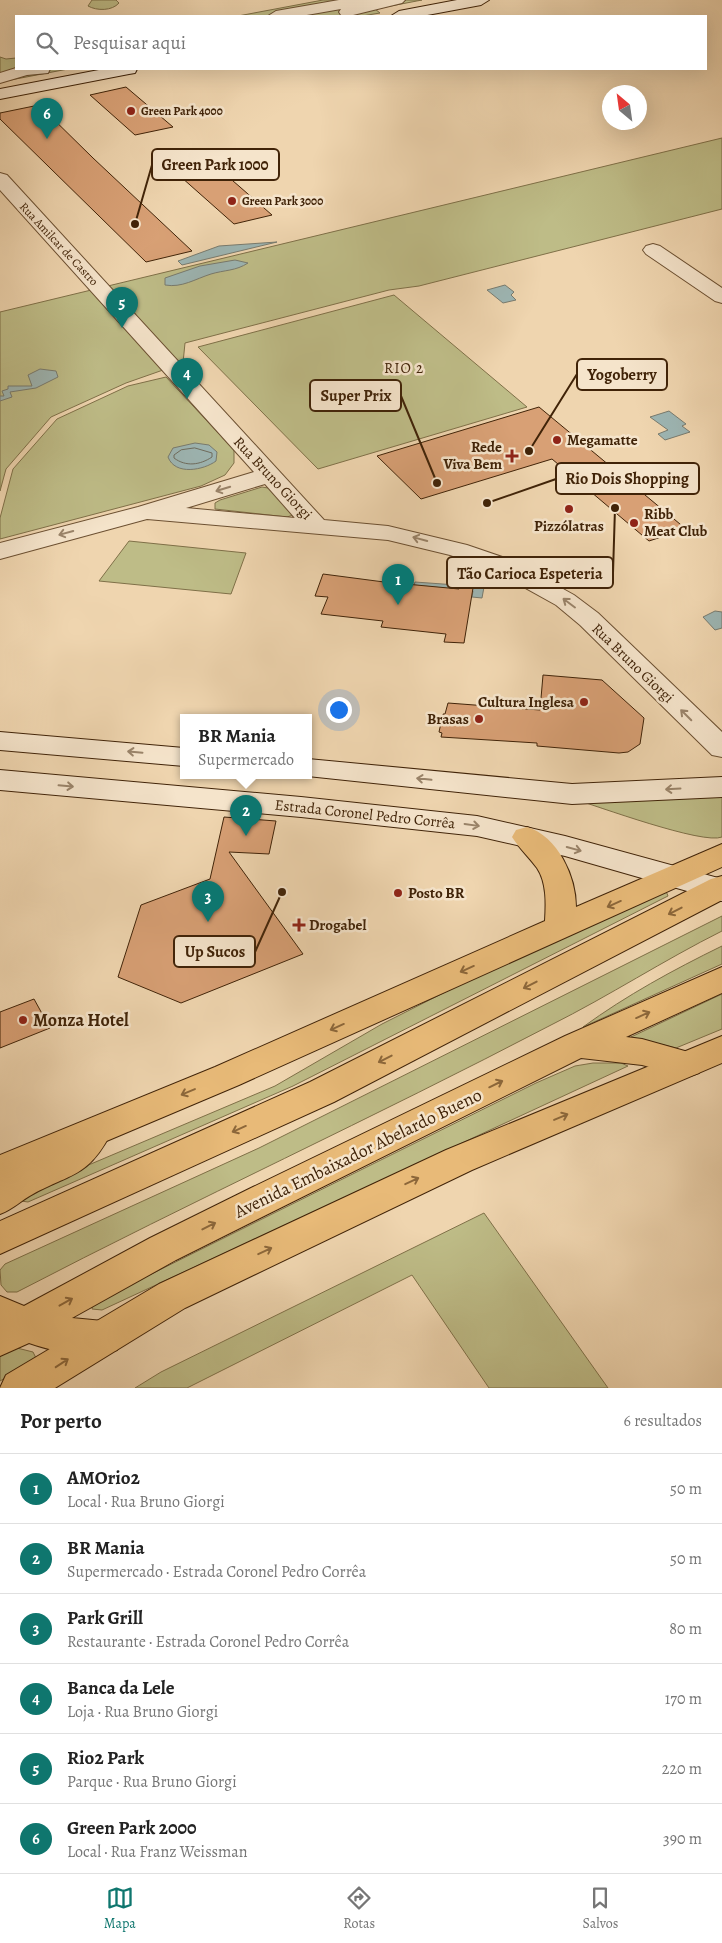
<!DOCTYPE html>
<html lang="pt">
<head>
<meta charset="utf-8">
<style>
  :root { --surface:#fff; --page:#f2f2f2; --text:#222; --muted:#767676; --line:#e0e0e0; --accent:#0f766e }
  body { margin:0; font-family:Alegreya,serif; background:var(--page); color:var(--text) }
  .compass { position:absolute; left:602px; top:85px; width:45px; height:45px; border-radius:50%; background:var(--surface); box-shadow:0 5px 20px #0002; rotate:331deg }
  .you { position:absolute; left:338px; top:709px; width:18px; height:18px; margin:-12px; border:4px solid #fff; border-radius:50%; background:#1a73e8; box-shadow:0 0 0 8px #1a73e833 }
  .badge { display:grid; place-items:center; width:32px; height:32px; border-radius:50%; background:var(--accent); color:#fff; font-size:16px; font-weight:700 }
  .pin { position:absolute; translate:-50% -41px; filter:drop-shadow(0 1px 2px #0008) }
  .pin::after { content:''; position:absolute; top:26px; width:18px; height:15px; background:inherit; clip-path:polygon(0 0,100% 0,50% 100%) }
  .popup { position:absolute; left:180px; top:714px; width:132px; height:65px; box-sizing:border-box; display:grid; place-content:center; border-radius:0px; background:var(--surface); filter:drop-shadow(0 1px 4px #0005); font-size:16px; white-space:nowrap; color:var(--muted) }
  .popup b { font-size:19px; color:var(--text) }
  .popup::after { content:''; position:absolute; left:50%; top:100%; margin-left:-10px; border:10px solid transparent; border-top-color:var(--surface) }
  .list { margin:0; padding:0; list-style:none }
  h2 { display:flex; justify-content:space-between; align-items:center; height:65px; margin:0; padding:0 20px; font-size:21px }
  h2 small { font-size:16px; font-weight:400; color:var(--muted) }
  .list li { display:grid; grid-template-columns:32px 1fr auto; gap:15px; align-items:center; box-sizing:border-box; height:70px; padding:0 20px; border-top:1px solid var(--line) }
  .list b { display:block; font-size:19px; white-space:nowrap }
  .list p { margin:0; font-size:16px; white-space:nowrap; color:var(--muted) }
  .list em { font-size:16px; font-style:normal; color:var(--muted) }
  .icon { flex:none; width:28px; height:28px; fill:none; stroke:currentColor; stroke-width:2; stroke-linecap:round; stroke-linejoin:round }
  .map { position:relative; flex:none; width:722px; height:1388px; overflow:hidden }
  .search { position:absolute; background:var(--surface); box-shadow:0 5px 20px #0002; left:15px; right:15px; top:15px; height:55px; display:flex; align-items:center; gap:12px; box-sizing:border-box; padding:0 18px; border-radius:0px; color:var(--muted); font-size:19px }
  .sheet { height:485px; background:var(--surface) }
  nav { display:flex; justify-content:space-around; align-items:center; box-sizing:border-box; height:70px; border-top:1px solid var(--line); background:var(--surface); font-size:14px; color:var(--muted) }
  nav a { display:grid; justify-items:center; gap:2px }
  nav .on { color:var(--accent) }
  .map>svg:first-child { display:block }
</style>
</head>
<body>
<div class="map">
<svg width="722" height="1388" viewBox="0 0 722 1388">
  <rect width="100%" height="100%" fill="#efd5af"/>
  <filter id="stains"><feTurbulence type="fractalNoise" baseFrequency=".004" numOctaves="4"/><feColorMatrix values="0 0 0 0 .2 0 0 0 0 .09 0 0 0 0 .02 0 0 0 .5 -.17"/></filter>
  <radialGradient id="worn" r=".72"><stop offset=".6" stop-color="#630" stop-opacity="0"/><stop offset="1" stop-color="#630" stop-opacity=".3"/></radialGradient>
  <path fill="#bebc87" stroke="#7f7048" d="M 92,0 L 116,0 L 119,3 C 112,11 97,11 88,6 Z
    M 323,0 L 422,0 L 375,9 L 380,13 L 362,16 L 238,16 Z
    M 0,57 L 6,59 L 16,58 L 16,69 L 68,69 L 0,82 Z
    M 722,138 L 722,209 L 419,286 L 389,290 L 185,343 L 183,363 L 126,383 L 51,417 L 6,469 L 0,491 L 0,312 Z
    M 394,295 L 527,407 L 318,469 L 198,347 Z
    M 166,377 L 234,450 L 234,463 L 225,475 L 201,486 L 0,539 L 0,518 L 13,469 L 57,419 L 128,386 Z
    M 262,487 L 274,489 L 293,515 L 287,517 L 215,509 L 215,503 L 220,500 Z
    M 129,541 L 246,553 L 231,594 L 99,581 Z
    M 722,795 L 722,837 C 703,845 597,806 571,798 Z
    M 666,891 L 668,896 L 662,899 L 293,1086 L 28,1202 L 21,1201 L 46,1183 L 275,1086 L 382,1024 L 570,929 Z
    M 722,916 L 722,931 C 664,960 609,996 551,1025 C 375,1117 194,1200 17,1292 L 7,1292 L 1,1285 L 0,1270 L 5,1264 L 259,1148 Z
    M 722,946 L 722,964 L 583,1027 C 627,995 673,970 722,946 Z
    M 722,994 L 722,1029 L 676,1048 L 631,1037 Z
    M 593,1063 L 621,1063 L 628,1066 L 102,1310 L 92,1309 L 93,1304 L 101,1299 L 536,1083 L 575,1066 Z
    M 484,1213 L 608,1388 L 489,1388 L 412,1275 L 187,1388 L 135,1388 L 161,1372 Z
    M 17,1348 L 33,1352 L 37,1360 L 0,1381 L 0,1354 Z"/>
  <path fill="#9db6b4" stroke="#787b6f" d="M 277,242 L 182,265 L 178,261 L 219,246 Z
    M 235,260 L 248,263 C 236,271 224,270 211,274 C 195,279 182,288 165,285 L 165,278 L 200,266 Z
    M 505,285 L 514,292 L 511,295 L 516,300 L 503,303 L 487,290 Z
    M 40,369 L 56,371 L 58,377 L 36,388 L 10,392 L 12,397 L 0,401 L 0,396 L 4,396 L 2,391 L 8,389 L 8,386 L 32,386 L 28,375 Z
    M 669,411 L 686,424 L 682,426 L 690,432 L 665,440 L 658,434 L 668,430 L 650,417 Z
    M 195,443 L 209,445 L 217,452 L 216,461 C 204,470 175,476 168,457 L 173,448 Z
    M 415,582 L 484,587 L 482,598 L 472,597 L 473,591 L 414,585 Z
    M 715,611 L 722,612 L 722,628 L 715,630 L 703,617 Z"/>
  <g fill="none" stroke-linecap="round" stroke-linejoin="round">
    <path stroke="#6e6c5e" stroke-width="1" d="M 195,448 L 212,453 L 212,457 C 200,465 186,467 174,458 L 174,455 L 181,450 Z"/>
  </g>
  <path fill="#d8a075" stroke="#402308" d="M 126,87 L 173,127 L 135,135 L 90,95 Z
    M 39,105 L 93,158 L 192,251 L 146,262 L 0,119 L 0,113 Z
    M 218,168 L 240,187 L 272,215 L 234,224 L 181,177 Z
    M 539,407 L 686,529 L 649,541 L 552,459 L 421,499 L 377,456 Z
    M 323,574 L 384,582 L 459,589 L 460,585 L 473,588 L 464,643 L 444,642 L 446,634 L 381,627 L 383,621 L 321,614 L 328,597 L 315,596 Z
    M 543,675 L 602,680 L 644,718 L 640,744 L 628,752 L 619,753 L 537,746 L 537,743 L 441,737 L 442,733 L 439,732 L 443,714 L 445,714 L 448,703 L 540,710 Z
    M 224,817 L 276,821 L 269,854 L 229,852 L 303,954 L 181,1003 L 118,977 L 141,905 L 210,879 Z
    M 34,999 L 50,1028 L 0,1048 L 0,1012 Z"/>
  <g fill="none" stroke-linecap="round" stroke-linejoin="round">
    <defs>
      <path id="street" d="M 339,0 L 405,0 L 402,3 L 349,16 L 341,15 L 339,12 L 341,9 L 301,16 L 268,16 L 276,11 Z
        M 16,68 L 16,69 L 50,69 L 48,73 L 27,75 L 0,83 L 0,73 Z
        M 0,173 L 7,175 L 324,520 L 388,526 L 467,545 L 511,560 L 574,595 L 598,613 L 722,732 L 722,757 L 712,755 L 580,625 L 556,605 L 493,570 L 450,555 L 388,540 L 147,519 L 0,559 L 0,543 L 138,507 L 254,472 L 0,190 ZM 265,484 L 295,518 L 186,508 Z
        M 653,244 L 660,246 L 722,288 L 722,303 L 715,301 L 646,254 L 643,250 L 646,246 Z"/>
      <path id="secondary" d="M 457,0 L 489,0 L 481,5 L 422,16 L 391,16 L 399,11 Z
        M 104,69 L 137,69 L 135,73 L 129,74 L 0,99 L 0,89 Z
        M 0,732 L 184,748 L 184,766 L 0,750 Z
        M 308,759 L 572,784 L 722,777 L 722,797 L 572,804 L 298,775 L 308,775 Z
        M 0,770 L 301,797 L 477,816 L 565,836 L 722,879 L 722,901 L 565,856 L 477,836 L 301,817 L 0,790 Z"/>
      <path id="primary" d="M 527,827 C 558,836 576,877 576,907 L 722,844 L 722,867 L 239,1085 L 0,1186 L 0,1155 L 215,1067 L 545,921 C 546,904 547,883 537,868 C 529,857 519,848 512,837 L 516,830 Z
        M 722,1036 L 722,1063 L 472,1170 L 185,1308 L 55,1388 L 0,1388 L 6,1375 L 159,1284 L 446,1150 Z"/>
      <path id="highway" d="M 722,876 L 722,900 L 334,1102 L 0,1254 L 0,1221 L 310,1082 L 711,879 Z
        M 722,967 L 722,993 L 626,1037 L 642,1039 L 699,1055 L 704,1064 L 699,1073 L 687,1077 L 642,1065 L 581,1058 L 176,1260 L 72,1318 L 103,1321 L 117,1326 L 122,1338 L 117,1350 C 90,1360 55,1352 29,1343 L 0,1356 L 0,1296 L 24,1306 L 150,1238 L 253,1187 L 565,1036 Z
        M 93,1119 L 105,1123 L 111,1133 C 88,1177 72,1173 33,1194 C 21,1200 14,1209 0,1214 L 0,1178 C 16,1165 38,1161 56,1151 C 73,1140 72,1126 93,1119 Z"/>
    </defs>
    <use href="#street" stroke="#6c5032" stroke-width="2"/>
    <use href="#secondary" stroke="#402308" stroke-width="2"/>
    <use href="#primary" stroke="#402308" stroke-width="2"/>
    <use href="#highway" stroke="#402308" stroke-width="2"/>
    <use href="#street" fill="#f5e4cb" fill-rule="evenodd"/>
    <use href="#secondary" fill="#f5e4cb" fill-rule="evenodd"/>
    <use href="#primary" fill="#e8ba78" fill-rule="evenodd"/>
    <use href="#highway" fill="#e8ba78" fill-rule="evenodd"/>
  </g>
  <defs><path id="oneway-shaft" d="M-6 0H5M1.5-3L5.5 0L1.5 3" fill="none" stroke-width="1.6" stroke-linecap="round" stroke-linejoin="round" transform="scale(1.25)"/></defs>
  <g stroke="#9a846a">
    <use href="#oneway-shaft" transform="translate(223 489) rotate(163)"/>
    <use href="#oneway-shaft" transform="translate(66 533) rotate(165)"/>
    <use href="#oneway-shaft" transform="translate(420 539) rotate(-165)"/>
    <use href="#oneway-shaft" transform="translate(569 603) rotate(-143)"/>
    <use href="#oneway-shaft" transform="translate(686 715) rotate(-135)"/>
    <use href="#oneway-shaft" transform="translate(135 752) rotate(-175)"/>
    <use href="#oneway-shaft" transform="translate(424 779) rotate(-174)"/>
    <use href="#oneway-shaft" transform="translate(66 786) rotate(5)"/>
    <use href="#oneway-shaft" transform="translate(673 789) rotate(177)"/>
    <use href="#oneway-shaft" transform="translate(472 825) rotate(8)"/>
    <use href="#oneway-shaft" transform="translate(574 849) rotate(15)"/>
  </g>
  <g stroke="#8c673a">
    <use href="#oneway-shaft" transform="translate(614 904) rotate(156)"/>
    <use href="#oneway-shaft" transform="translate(675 911) rotate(153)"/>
    <use href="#oneway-shaft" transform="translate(467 969) rotate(156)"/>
    <use href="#oneway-shaft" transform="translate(530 985) rotate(153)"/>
    <use href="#oneway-shaft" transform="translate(643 1015) rotate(-24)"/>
    <use href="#oneway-shaft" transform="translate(337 1027) rotate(156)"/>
    <use href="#oneway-shaft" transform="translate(385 1059) rotate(153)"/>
    <use href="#oneway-shaft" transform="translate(496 1084) rotate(-26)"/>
    <use href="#oneway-shaft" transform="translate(188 1092) rotate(157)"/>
    <use href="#oneway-shaft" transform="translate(561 1117) rotate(-23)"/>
    <use href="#oneway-shaft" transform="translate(239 1129) rotate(156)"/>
    <use href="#oneway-shaft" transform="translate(412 1181) rotate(-25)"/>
    <use href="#oneway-shaft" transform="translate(209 1226) rotate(-27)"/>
    <use href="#oneway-shaft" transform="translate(265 1251) rotate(-25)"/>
    <use href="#oneway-shaft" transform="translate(66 1302) rotate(-29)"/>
    <use href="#oneway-shaft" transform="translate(62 1363) rotate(-33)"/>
  </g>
  <g fill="#8f2418" stroke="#f5e4cb" stroke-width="2">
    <circle cx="131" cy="111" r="5"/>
    <circle cx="232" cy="201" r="5"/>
    <circle cx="557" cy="440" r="5"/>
    <path d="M509.5 448.5h5v5h5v5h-5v5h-5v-5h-5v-5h5z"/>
    <circle cx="569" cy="509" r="5"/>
    <circle cx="634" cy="523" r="5"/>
    <circle cx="584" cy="702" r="5"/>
    <circle cx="479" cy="719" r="5"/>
    <circle cx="398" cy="893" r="5"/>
    <path d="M296.5 917.5h5v5h5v5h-5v5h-5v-5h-5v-5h5z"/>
    <circle cx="23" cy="1020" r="5"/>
  </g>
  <g text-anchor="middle" stroke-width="5" stroke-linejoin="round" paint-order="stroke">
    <g font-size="12" font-weight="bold" fill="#402308" stroke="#f5e4cb" text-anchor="start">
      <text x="141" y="115">Green Park 4000</text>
      <text x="242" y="205">Green Park 3000</text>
    </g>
    <g font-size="12" fill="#402308" stroke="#f5e4cb">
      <text transform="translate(59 244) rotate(47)" y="4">Rua Amilcar de Castro</text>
    </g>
    <g font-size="15" letter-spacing="1" fill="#402308" stroke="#f5e4cb">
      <text x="404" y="373">RIO 2</text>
    </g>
    <g font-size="15" font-weight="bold" fill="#402308" stroke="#f5e4cb" text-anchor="start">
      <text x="567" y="445">Megamatte</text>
      <text x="502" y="452" text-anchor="end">Rede<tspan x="502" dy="17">Viva Bem</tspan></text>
      <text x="644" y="519">Ribb<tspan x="644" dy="17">Meat Club</tspan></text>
      <text x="569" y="531" text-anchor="middle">Pizzólatras</text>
      <text x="574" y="707" text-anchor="end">Cultura Inglesa</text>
      <text x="469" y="724" text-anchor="end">Brasas</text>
      <text x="408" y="898">Posto BR</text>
      <text x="309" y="930">Drogabel</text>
    </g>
    <g font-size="15" fill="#402308" stroke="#f5e4cb">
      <text transform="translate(273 478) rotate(47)" y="5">Rua Bruno Giorgi</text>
      <text transform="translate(633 663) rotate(44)" y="5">Rua Bruno Giorgi</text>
      <text transform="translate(365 814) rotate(6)" y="5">Estrada Coronel Pedro Corrêa</text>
    </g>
    <g font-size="18" font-weight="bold" fill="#402308" stroke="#f5e4cb" text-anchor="start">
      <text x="33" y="1026">Monza Hotel</text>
    </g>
    <g font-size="18" fill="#402308" stroke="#f5e4cb">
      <text transform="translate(358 1153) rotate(-26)" y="6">Avenida Embaixador Abelardo Bueno</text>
    </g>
  </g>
  <path fill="none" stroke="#402308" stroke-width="2" d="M135 224L152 165M529 451L577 374M437 483L401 396M487 503L556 479M615 508L613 573M282 892L255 952"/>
  <g fill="#402308" stroke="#f5e4cb" stroke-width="2">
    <circle cx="135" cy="224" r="5"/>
    <circle cx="529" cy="451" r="5"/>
    <circle cx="437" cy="483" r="5"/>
    <circle cx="487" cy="503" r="5"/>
    <circle cx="615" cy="508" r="5"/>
    <circle cx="282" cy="892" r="5"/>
  </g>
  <g fill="#f5e4cb" stroke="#402308" stroke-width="2">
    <rect x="152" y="149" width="127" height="31" rx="5"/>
    <rect x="577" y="359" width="90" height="31" rx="5"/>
    <rect x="310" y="380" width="91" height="31" rx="5"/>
    <rect x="556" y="463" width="143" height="31" rx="5"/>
    <rect x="447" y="557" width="166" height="31" rx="5"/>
    <rect x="174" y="936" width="81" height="31" rx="5"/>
  </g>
  <g font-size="16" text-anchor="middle" font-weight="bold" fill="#402308">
    <text x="215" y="170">Green Park 1000</text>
    <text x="622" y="380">Yogoberry</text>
    <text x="356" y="401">Super Prix</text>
    <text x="627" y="484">Rio Dois Shopping</text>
    <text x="530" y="579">Tão Carioca Espeteria</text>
    <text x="215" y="957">Up Sucos</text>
  </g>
  <rect width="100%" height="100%" filter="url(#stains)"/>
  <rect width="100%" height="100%" fill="url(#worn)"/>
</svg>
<svg class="compass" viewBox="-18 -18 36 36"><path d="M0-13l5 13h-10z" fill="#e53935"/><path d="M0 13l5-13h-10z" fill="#767676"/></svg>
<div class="you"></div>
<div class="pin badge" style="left:398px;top:605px">1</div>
<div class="pin badge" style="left:246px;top:836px">2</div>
<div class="popup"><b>BR Mania</b>Supermercado</div>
<div class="pin badge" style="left:208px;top:922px">3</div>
<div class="pin badge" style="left:187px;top:399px">4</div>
<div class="pin badge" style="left:122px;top:328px">5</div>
<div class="pin badge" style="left:47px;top:139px">6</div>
<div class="search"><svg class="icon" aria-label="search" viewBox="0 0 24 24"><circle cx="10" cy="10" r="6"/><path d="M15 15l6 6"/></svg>Pesquisar aqui</div>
</div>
<section class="sheet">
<h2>Por perto<small>6 resultados</small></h2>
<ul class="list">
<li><span class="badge">1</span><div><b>AMOrio2</b><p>Local · Rua Bruno Giorgi</p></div><em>50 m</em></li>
<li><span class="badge">2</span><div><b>BR Mania</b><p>Supermercado · Estrada Coronel Pedro Corrêa</p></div><em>50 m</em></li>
<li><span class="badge">3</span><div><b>Park Grill</b><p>Restaurante · Estrada Coronel Pedro Corrêa</p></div><em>80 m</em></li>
<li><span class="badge">4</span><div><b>Banca da Lele</b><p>Loja · Rua Bruno Giorgi</p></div><em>170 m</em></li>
<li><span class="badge">5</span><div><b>Rio2 Park</b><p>Parque · Rua Bruno Giorgi</p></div><em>220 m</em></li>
<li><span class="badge">6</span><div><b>Green Park 2000</b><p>Local · Rua Franz Weissman</p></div><em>390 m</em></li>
</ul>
</section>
<nav>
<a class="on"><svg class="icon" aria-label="map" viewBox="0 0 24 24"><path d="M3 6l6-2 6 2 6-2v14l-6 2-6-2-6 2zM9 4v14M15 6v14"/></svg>Mapa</a>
<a><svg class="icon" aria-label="directions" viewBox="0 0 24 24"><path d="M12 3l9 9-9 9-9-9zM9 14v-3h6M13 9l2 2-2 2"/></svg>Rotas</a>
<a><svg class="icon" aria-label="saved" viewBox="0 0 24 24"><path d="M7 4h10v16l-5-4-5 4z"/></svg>Salvos</a>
</nav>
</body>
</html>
